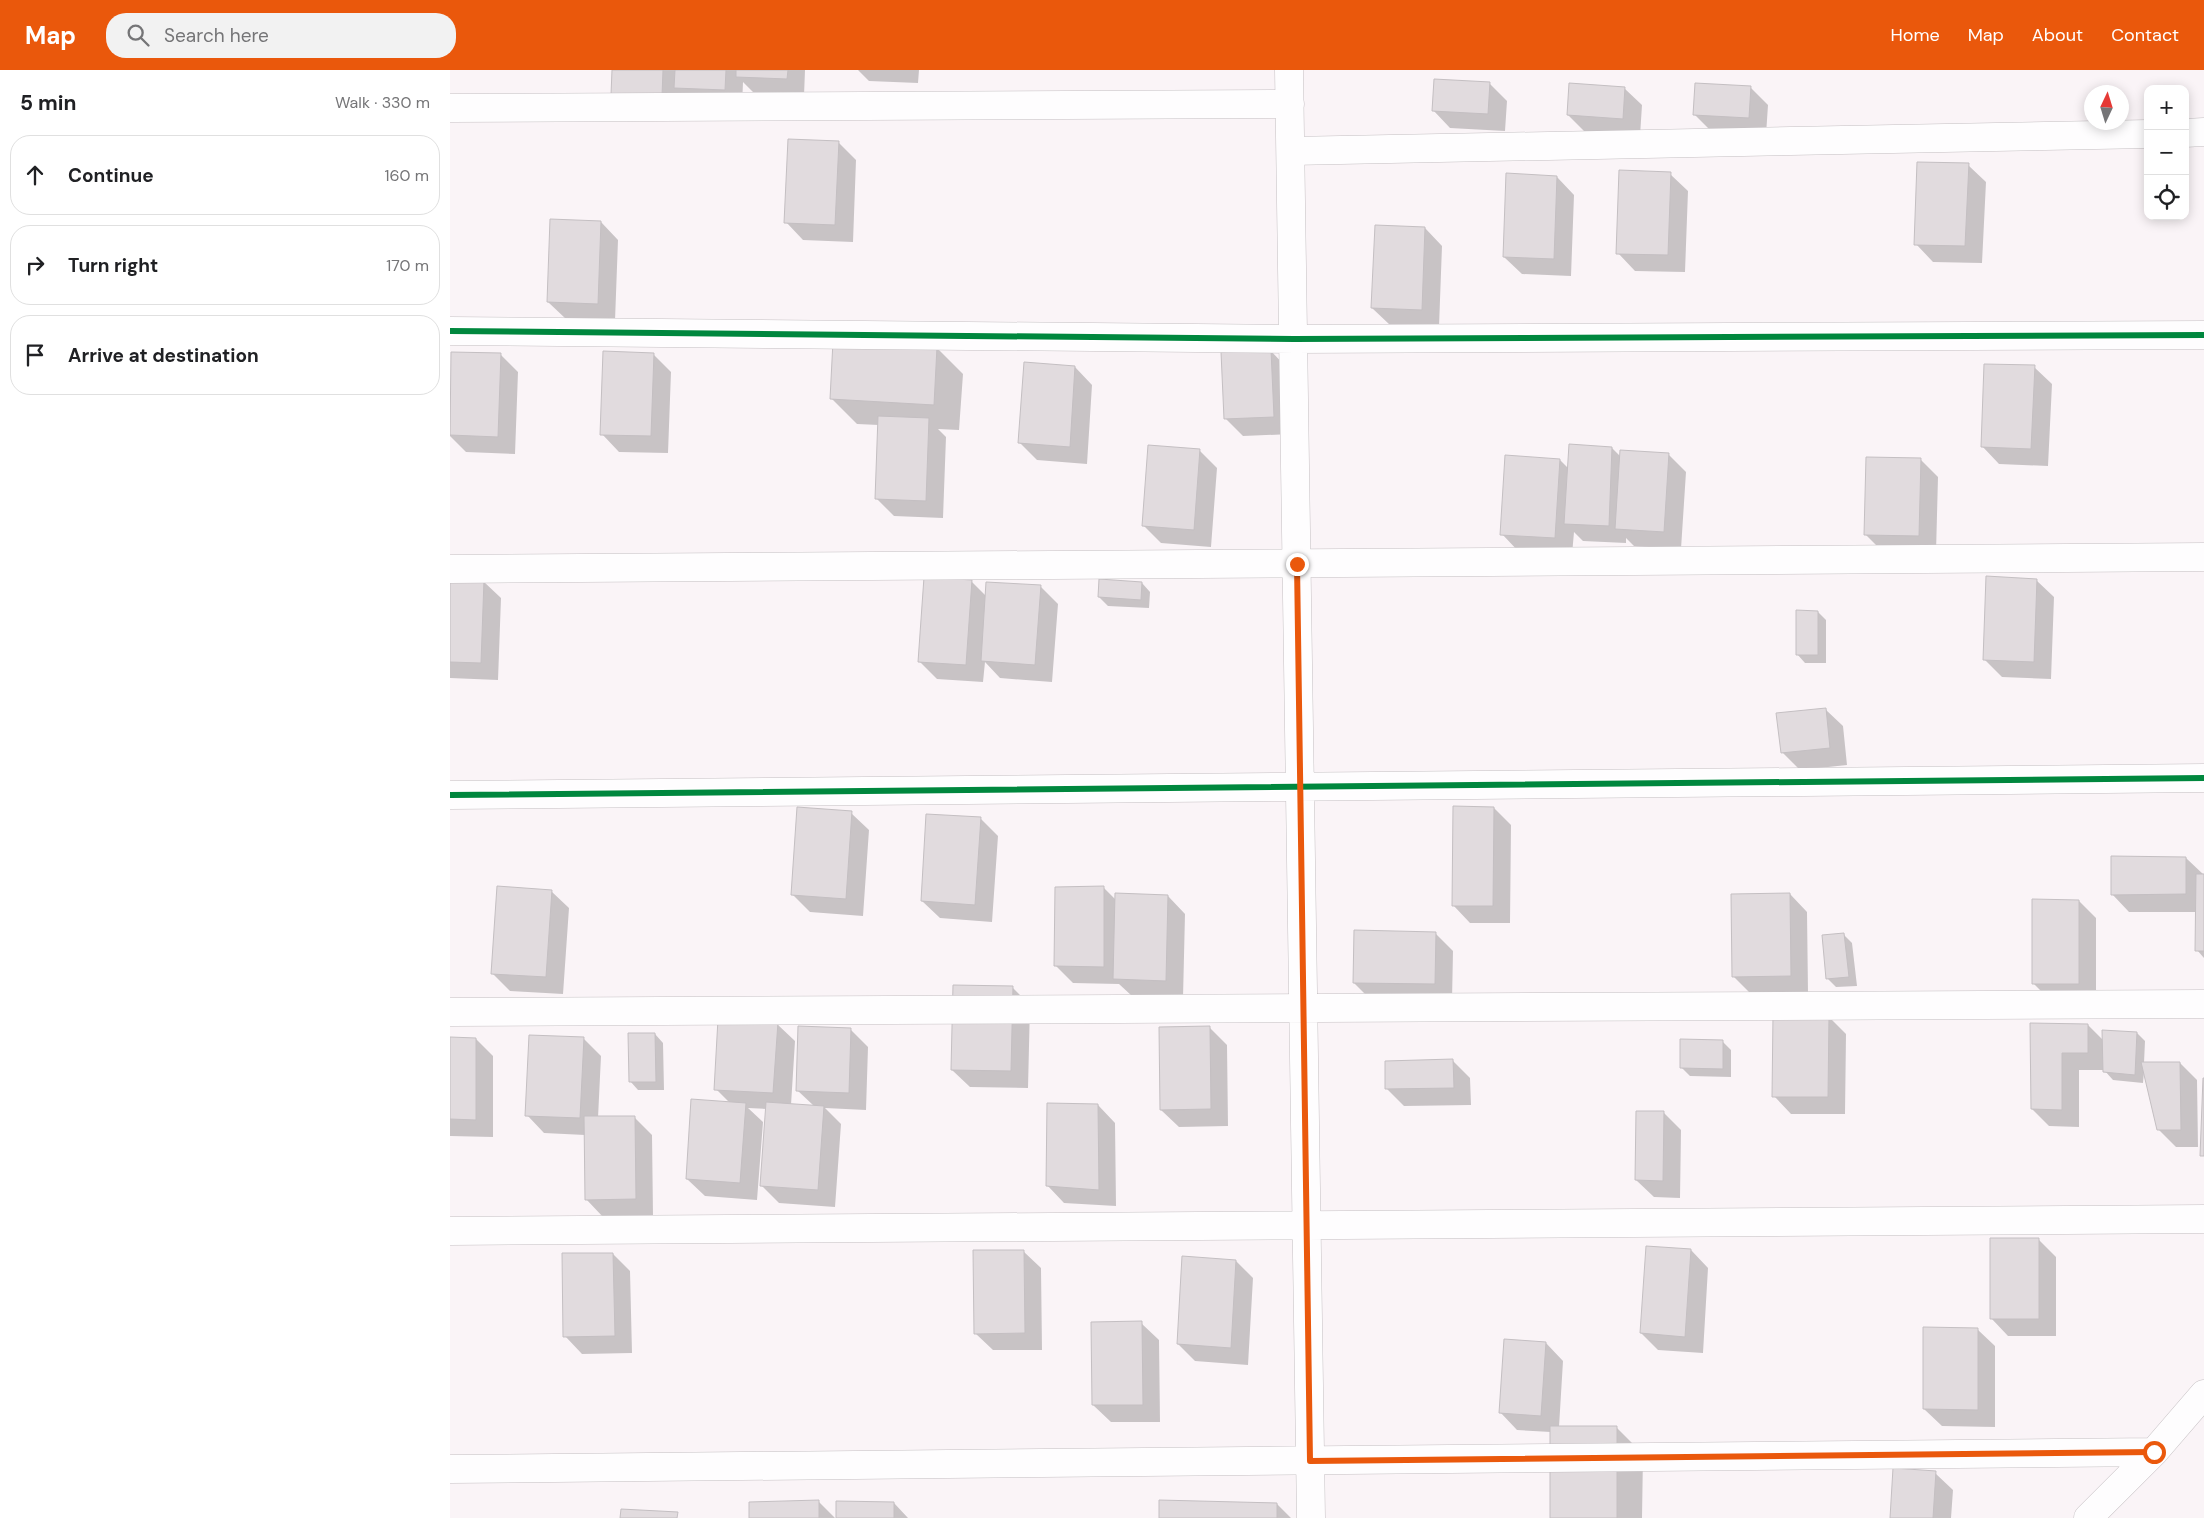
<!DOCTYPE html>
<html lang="en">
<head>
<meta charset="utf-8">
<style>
  :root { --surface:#fff; --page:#f2f2f2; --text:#202124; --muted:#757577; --line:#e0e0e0; --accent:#ea580c }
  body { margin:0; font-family:"DM Sans",sans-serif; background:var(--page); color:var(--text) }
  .controls { position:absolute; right:15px; top:15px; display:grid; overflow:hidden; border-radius:10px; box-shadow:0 2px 12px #0003 }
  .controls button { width:45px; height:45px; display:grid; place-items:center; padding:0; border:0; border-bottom:1px solid var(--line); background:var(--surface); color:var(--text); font:25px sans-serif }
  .compass { position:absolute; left:1634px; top:15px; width:45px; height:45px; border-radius:50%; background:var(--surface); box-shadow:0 2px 12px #0003; rotate:4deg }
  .stop { position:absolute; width:15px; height:15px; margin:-11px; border:4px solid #ea580c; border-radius:50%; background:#fff }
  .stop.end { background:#ea580c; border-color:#fff; box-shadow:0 1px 5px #0008 }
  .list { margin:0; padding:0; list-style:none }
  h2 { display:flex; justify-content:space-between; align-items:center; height:65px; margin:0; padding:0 20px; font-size:21px }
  h2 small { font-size:16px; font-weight:400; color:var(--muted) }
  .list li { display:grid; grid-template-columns:32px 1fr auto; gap:15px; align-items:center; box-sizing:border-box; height:80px; margin:0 10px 10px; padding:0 10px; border:1px solid var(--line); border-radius:20px }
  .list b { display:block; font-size:19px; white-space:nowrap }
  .list em { font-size:16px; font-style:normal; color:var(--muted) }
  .icon { flex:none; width:28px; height:28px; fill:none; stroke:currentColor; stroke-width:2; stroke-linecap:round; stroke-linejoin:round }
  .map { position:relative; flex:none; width:1754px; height:1448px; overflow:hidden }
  header { display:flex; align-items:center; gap:30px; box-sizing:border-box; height:70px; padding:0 25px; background:var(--accent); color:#fff }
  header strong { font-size:24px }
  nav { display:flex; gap:28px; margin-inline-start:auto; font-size:18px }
  .search { width:350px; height:45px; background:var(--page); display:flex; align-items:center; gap:12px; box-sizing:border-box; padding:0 18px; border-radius:20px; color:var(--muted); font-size:19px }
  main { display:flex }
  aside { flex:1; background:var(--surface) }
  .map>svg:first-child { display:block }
</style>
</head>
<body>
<header>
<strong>Map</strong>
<div class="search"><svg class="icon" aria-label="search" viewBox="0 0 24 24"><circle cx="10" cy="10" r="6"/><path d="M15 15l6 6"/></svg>Search here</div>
<nav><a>Home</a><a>Map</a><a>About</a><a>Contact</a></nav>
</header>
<main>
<aside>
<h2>5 min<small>Walk · 330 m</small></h2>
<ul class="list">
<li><svg class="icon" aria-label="ahead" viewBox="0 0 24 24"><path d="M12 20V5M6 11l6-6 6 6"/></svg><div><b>Continue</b></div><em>160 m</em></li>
<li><svg class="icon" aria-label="right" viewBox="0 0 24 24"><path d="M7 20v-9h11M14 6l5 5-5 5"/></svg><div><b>Turn right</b></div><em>170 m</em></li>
<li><svg class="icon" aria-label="arrive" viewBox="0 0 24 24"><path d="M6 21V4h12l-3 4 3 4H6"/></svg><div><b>Arrive at destination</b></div></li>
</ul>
</aside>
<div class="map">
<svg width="1754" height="1448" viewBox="0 0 1754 1448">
  <rect width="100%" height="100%" fill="#faf4f7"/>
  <path fill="#0003" d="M 163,0 L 355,0 L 354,26 L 305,24 L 293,12 L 292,37 L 243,35 L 230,23 L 229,43 Z
    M 408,0 L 469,0 L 468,13 L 419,11 Z
    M 1039,13 L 1057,31 L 1055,61 L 1000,58 L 983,40 Z
    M 1300,17 L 1318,35 L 1316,65 L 1262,62 L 1244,44 Z
    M 1174,18 L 1192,35 L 1190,66 L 1135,62 L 1118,45 Z
    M 388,72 L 406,90 L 403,172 L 353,170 L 336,152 Z
    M 1518,95 L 1536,112 L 1532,193 L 1483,192 L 1466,174 Z
    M 1220,104 L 1238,121 L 1235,202 L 1185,201 L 1168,183 Z
    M 1107,107 L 1124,125 L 1121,206 L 1072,204 L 1054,187 Z
    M 151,152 L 168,170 L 165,251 L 116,249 L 98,232 Z
    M 975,158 L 992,176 L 989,257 L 940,255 L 922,238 Z
    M 487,278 L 513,304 L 509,360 L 488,359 L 496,367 L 493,448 L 444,446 L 427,429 L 429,355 L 407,354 L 381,328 Z
    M 821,281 L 838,299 L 841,364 L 793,366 L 775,348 Z
    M 2,283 L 51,285 L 68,302 L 65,384 L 16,382 L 0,366 Z
    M 204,285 L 221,302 L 218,383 L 169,382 L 152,364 Z
    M 625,297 L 642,315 L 637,394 L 587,390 L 570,373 Z
    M 1584,297 L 1602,314 L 1598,396 L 1549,394 L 1532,376 Z
    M 1162,378 L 1171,387 L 1218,384 L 1236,402 L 1231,479 L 1184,476 L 1176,468 L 1176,473 L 1133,471 L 1124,462 L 1122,485 L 1069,482 L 1052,464 L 1110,390 L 1118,398 Z
    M 749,380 L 767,398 L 761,477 L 711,473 L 694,456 Z
    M 1470,389 L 1488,407 L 1486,483 L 1433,482 L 1415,464 Z
    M 0,510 L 33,511 L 51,528 L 48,610 L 0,608 Z
    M 1586,510 L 1604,527 L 1601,609 L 1552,607 L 1534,589 Z
    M 521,511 L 537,527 L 590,516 L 608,534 L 602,612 L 550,608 L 535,592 L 533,612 L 487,609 L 470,592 Z
    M 692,513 L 700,522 L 699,538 L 658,536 L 649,527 Z
    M 1368,542 L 1376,550 L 1376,593 L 1355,593 L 1347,584 Z
    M 1375,639 L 1393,656 L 1397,695 L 1350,700 L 1332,682 Z
    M 1044,738 L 1061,755 L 1060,853 L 1020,853 L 1003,835 Z
    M 401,743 L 419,760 L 413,846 L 360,842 L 343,825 Z
    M 531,749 L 548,766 L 542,852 L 490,848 L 472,831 Z
    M 1736,788 L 1754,805 L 1754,888 L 1747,880 L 1747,842 L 1679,842 L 1662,824 Z
    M 654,818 L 666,830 L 718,826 L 735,844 L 733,928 L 682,926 L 669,914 L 623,913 L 606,896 Z
    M 101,821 L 119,838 L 113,924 L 60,921 L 43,904 Z
    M 1340,824 L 1357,842 L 1358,923 L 1301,924 L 1284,907 Z
    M 1629,831 L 1646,848 L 1646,931 L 1601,931 L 1583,913 Z
    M 985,863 L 1003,881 L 1002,931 L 921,930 L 904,913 Z
    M 1394,865 L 1402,873 L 1407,916 L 1386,917 L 1378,909 L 1374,867 Z
    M 562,917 L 580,935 L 578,1018 L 520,1017 L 502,1000 Z
    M 1378,946 L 1396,964 L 1395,1044 L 1341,1044 L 1324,1026 Z
    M 327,954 L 345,971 L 341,1035 L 364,1036 L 347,1020 L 400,959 L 418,977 L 416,1040 L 375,1038 L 391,1054 L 385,1137 L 329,1133 L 311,1115 L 317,1039 L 298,1038 L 313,1052 L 307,1130 L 255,1126 L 237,1109 L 280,1033 L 266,1019 Z
    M 1582,954 L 1638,955 L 1653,970 L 1687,963 L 1695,971 L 1694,993 L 1730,993 L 1747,1010 L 1748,1077 L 1726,1077 L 1708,1059 L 1694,1001 L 1693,1013 L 1663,1010 L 1654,1000 L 1629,1000 L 1629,1057 L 1599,1056 L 1582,1039 Z
    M 759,957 L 777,975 L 778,1056 L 729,1057 L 711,1040 Z
    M 205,964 L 213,973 L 214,1020 L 188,1020 L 180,1011 Z
    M 0,968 L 26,969 L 43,986 L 43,1067 L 0,1066 Z
    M 133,968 L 151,986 L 148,1048 L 184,1047 L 202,1065 L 203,1146 L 153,1147 L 136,1129 L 135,1065 L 94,1063 L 77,1045 Z
    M 1272,971 L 1281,980 L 1281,1007 L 1240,1006 L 1231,997 Z
    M 1003,991 L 1020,1008 L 1021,1035 L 954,1036 L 937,1019 Z
    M 648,1035 L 665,1053 L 666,1136 L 614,1133 L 597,1115 Z
    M 1213,1042 L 1231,1060 L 1230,1128 L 1204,1127 L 1186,1110 Z
    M 1588,1169 L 1606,1187 L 1606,1266 L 1558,1266 L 1541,1248 Z
    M 1241,1180 L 1258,1198 L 1253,1283 L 1208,1280 L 1191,1263 Z
    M 573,1181 L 591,1198 L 592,1280 L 543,1280 L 525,1263 Z
    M 163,1184 L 180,1201 L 182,1283 L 132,1284 L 115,1266 Z
    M 786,1191 L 803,1208 L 798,1295 L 745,1291 L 728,1274 Z
    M 691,1253 L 709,1270 L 710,1352 L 661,1352 L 643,1335 Z
    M 1527,1259 L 1545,1276 L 1545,1357 L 1492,1356 L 1474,1339 Z
    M 1096,1273 L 1113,1291 L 1109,1357 L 1167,1358 L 1193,1384 L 1192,1448 L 1101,1448 L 1101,1362 L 1067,1360 L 1050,1342 Z
    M 1485,1403 L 1503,1420 L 1501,1448 L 1441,1448 Z
    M 368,1431 L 385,1448 L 301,1448 Z
    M 444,1433 L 458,1448 L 387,1448 Z
    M 827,1434 L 841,1448 L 710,1448 Z"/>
  <path fill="#e1dbde" stroke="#c4bfc2" d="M 162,0 L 213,0 L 212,26 L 161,25 Z
    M 225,0 L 276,0 L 275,20 L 224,18 Z
    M 286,0 L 338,0 L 337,9 L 286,7 Z
    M 984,9 L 1040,12 L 1038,44 L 982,41 Z
    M 1119,13 L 1175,17 L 1173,49 L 1117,45 Z
    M 1245,13 L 1301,16 L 1299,48 L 1243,45 Z
    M 338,69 L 389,71 L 385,155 L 334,153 Z
    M 1467,92 L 1519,93 L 1515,176 L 1464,175 Z
    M 1169,100 L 1221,102 L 1218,185 L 1166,184 Z
    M 1056,103 L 1107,106 L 1104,189 L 1053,187 Z
    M 100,149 L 151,151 L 148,234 L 97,232 Z
    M 925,155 L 975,157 L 972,240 L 921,238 Z
    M 383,271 L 487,277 L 484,335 L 380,329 Z
    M 821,280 L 824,347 L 774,349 L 771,282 Z
    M 153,281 L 204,283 L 201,366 L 150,365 Z
    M 1,282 L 51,283 L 48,367 L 0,365 Z
    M 574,292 L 625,296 L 620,377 L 568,373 Z
    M 1534,294 L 1585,295 L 1581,379 L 1531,377 Z
    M 428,346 L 479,348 L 476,431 L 425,429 Z
    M 1119,374 L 1162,377 L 1159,456 L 1114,454 Z
    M 698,375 L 750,379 L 744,460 L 692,456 Z
    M 1170,380 L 1219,383 L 1214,462 L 1165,459 Z
    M 1055,385 L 1110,389 L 1105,468 L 1050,465 Z
    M 1416,387 L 1471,388 L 1469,466 L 1414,465 Z
    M 1536,506 L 1587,509 L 1584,592 L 1533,590 Z
    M 474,507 L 522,510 L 516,595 L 468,592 Z
    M 0,508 L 34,510 L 31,593 L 0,592 Z
    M 649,509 L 692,512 L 691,530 L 648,527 Z
    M 536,512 L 591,515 L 585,595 L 531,591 Z
    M 1346,540 L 1368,541 L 1368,585 L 1346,585 Z
    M 1376,638 L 1380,678 L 1331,683 L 1326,643 Z
    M 1003,736 L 1044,737 L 1043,836 L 1002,836 Z
    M 347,737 L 402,741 L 396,829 L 341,825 Z
    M 476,744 L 531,747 L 525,835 L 471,831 Z
    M 1661,786 L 1736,787 L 1736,824 L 1661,825 Z
    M 1746,804 L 1754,804 L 1754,881 L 1745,881 Z
    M 47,816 L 102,820 L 96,907 L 41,904 Z
    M 654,816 L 654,897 L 604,896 L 605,817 Z
    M 665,823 L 718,825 L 716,911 L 663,909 Z
    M 1340,823 L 1341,906 L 1282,907 L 1281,824 Z
    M 1582,829 L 1629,830 L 1629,914 L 1582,914 Z
    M 904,860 L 986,862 L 985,914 L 903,913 Z
    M 1394,863 L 1399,907 L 1376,909 L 1372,865 Z
    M 503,915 L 563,916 L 561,1001 L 501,1000 Z
    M 1323,945 L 1379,945 L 1378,1027 L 1322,1027 Z
    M 268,949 L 328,952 L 323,1023 L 264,1020 Z
    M 1580,953 L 1638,954 L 1638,983 L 1612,983 L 1612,1040 L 1581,1039 Z
    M 348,956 L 401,958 L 399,1023 L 346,1021 Z
    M 760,956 L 761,1039 L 710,1040 L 709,957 Z
    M 1652,960 L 1687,962 L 1685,1005 L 1653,1002 Z
    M 178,963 L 205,963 L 206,1012 L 179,1012 Z
    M 79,965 L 134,967 L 130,1048 L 75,1046 Z
    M 0,967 L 26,968 L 26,1050 L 0,1049 Z
    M 1230,969 L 1273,970 L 1273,999 L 1230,998 Z
    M 1003,989 L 1004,1018 L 935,1019 L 935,991 Z
    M 1691,992 L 1730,992 L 1731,1060 L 1707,1060 Z
    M 1753,1008 L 1754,1008 L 1754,1086 L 1750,1086 Z
    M 241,1029 L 296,1033 L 290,1113 L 236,1109 Z
    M 316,1032 L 374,1036 L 368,1120 L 310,1116 Z
    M 597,1033 L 648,1034 L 649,1120 L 596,1116 Z
    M 1186,1041 L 1214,1041 L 1213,1111 L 1185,1110 Z
    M 134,1046 L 185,1046 L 186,1129 L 135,1130 Z
    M 1540,1168 L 1589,1168 L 1589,1249 L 1540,1249 Z
    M 1196,1176 L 1241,1179 L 1235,1267 L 1190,1263 Z
    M 523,1180 L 574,1180 L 575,1263 L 524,1264 Z
    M 112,1183 L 163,1183 L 165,1266 L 113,1267 Z
    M 732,1186 L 786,1190 L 781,1278 L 727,1274 Z
    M 692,1251 L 693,1335 L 642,1335 L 641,1252 Z
    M 1473,1257 L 1528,1258 L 1528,1340 L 1473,1339 Z
    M 1054,1269 L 1096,1272 L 1091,1346 L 1049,1343 Z
    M 1100,1356 L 1167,1356 L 1167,1448 L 1100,1448 Z
    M 1443,1398 L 1486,1401 L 1483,1448 L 1440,1448 Z
    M 369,1430 L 369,1448 L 299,1448 L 299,1432 Z
    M 709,1430 L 827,1433 L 827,1448 L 709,1448 Z
    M 386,1431 L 444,1432 L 444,1448 L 386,1448 Z
    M 171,1439 L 228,1442 L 227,1448 L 170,1448 Z"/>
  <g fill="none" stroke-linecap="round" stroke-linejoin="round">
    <defs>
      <path id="street" d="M 839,0 L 861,1448
        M 0,38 L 840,34
        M 1735,63 L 1754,62
        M 841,81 L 1698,64
        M 0,261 L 844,269 L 1754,265
        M 0,499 L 1754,487
        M 0,725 L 1754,708
        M 0,942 L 1754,934
        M 0,1161 L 1754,1149
        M 0,1399 L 1704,1382
        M 1638,1448 L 1704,1382 L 1754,1324"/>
    </defs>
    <use href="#street" stroke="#c5c0c3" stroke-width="29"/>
    <use href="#street" stroke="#fefdfe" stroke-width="28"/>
    <defs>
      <path id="cycleway" d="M 0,261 L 844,269 L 1754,265
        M 0,725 L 1754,708"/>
    </defs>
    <use href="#cycleway" stroke="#fff" stroke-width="9"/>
    <use href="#cycleway" stroke="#00873e" stroke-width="6"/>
  </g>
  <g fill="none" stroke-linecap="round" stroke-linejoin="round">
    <path stroke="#ea580c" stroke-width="6" d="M 847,494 L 860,1391 L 1704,1382"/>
  </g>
</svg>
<div class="controls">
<button>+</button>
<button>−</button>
<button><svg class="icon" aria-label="locate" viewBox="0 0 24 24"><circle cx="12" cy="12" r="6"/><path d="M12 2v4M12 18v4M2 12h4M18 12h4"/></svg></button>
</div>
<svg class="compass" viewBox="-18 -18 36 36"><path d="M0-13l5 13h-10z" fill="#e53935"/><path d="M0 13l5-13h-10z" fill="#757577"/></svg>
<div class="stop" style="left:1704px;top:1382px"></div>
<div class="stop end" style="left:847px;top:494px"></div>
</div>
</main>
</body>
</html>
